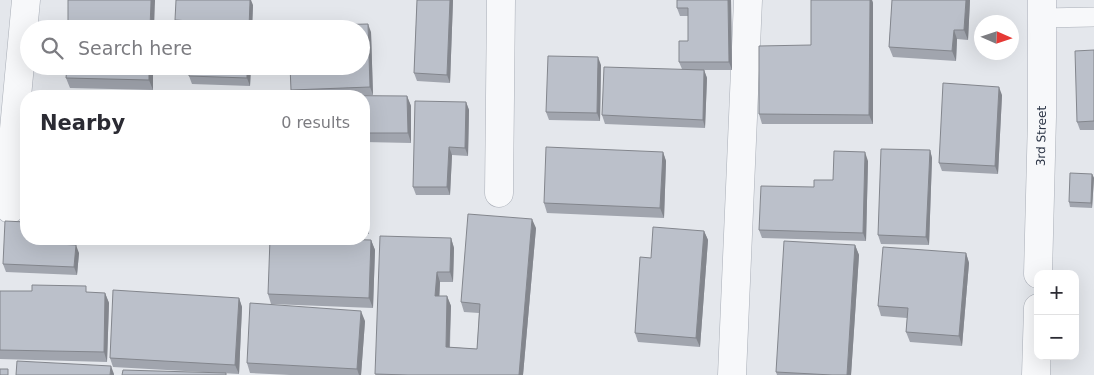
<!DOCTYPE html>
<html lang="en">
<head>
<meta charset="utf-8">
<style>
  :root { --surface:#fff; --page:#f2f2f3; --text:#2b2b33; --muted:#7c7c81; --line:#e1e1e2 }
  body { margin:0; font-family:"DejaVu Sans",sans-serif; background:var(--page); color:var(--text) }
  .controls { position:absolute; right:15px; bottom:15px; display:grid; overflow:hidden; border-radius:10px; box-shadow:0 5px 20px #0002 }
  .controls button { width:45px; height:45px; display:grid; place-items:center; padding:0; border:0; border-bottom:1px solid var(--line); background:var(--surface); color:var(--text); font:25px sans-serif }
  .compass { position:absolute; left:974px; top:15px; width:45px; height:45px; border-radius:50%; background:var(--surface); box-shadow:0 5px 20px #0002; rotate:93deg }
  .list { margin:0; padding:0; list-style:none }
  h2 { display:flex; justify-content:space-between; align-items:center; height:65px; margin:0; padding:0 20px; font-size:21px }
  h2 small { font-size:16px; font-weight:400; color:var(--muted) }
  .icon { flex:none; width:28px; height:28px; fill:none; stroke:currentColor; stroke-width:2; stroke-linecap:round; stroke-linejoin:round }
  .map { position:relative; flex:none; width:1094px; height:375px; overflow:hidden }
  .search { position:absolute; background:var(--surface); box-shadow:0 5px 20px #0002; left:20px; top:20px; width:350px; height:55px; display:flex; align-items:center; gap:12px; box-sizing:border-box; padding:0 18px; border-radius:28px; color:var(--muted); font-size:19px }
  .panel { position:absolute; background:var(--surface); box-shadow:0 5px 20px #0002; left:20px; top:90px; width:350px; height:155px; border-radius:20px }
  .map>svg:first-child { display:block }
</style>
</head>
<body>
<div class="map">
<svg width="1094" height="375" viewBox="0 0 1094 375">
  <rect width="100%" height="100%" fill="#e4e7ec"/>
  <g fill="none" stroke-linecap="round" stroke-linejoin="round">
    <defs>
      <path id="lane" d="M 1042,18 L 1094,17"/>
      <g id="street">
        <path d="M 499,193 L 501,0"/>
        <path d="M 10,209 L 14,129 L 26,0"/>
        <path id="s1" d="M 1038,274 L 1042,117 L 1042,0"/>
        <path d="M 732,375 L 748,0"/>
        <path d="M 1036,375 L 1038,308"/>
      </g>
    </defs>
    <use href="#lane" stroke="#a9aeb7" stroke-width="20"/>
    <use href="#street" stroke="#a9aeb7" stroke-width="29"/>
    <use href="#lane" stroke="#f7f8fa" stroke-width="19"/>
    <use href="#street" stroke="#f7f8fa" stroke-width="28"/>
  </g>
  <path fill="#a1a5ae" d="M 417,0 L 453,0 L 450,83 L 417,81 L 414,73 Z
    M 677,0 L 731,0 L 732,70 L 704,70 L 707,78 L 705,128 L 605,124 L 602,115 L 682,69 L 679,62 L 688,41 L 688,16 L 680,16 L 677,8 Z
    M 811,0 L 872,0 L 873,3 L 873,124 L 762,124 L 759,114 L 811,45 Z
    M 892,0 L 970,0 L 968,40 L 957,39 L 956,61 L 893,57 L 889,47 Z
    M 253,5 L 252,29 L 178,28 L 175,20 Z
    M 371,32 L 373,95 L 348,96 L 407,96 L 411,106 L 411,143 L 364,142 L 364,96 L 293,95 L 291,90 Z
    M 1094,50 L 1094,130 L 1080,130 L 1077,122 Z
    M 601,65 L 600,121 L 549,120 L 546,112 Z
    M 153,66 L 153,90 L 70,88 L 66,78 Z
    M 251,66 L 250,86 L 192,84 L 189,76 Z
    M 1002,95 L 998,174 L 942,171 L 939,163 Z
    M 466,102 L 469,110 L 468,156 L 452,155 L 450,195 L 416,195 L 413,187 Z
    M 930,150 L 932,158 L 929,245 L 881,244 L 878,235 Z
    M 663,152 L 666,161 L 664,218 L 547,213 L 544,203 Z
    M 868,161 L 866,241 L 762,238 L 759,230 L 833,180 Z
    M 1092,174 L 1094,178 L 1092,208 L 1070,207 L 1069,202 Z
    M 364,182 L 366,182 L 369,190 L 369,234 L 364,234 Z
    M 536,228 L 523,375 L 376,375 L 375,374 L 451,238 L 454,248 L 453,282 L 440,282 L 439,296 L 447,296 L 451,306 L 450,347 L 477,349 L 479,313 L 464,312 L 461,302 Z
    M 704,231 L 708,240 L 700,347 L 638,342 L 635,333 L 651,258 Z
    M 371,240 L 375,250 L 373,308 L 271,304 L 268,294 Z
    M 61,245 L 79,253 L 77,275 L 6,272 L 3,264 Z
    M 855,245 L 859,255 L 851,375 L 777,375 L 776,372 Z
    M 966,253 L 969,263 L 962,346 L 910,342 L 906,332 L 907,318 L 881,316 L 878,306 Z
    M 0,291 L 105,293 L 109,303 L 107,362 L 0,359 Z
    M 239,298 L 242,307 L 239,374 L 113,367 L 110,358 Z
    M 365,321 L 361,375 L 290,375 L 250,373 L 247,363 Z"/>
  <path fill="#83868d" d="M 151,0 L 155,0 L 155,1 L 154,29 L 150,29 Z
    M 250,0 L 251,0 L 253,5 L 252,29 L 249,29 Z
    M 450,0 L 453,0 L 450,83 L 447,75 Z
    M 728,0 L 731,0 L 732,70 L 729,62 Z
    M 870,0 L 872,0 L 873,3 L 873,124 L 869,115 Z
    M 966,0 L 970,0 L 968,40 L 964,30 Z
    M 368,24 L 371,32 L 373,95 L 370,87 Z
    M 954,30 L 957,39 L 956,61 L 952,51 Z
    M 598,57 L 601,65 L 600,121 L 597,113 Z
    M 149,66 L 153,66 L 153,90 L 149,80 Z
    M 247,66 L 251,66 L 250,86 L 247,78 Z
    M 704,70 L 707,78 L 705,128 L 703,120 Z
    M 999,87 L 1002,95 L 998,174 L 995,166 Z
    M 407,96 L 411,106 L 411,143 L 408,133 Z
    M 466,102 L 469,110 L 468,156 L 465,148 Z
    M 449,147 L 452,155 L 450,195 L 447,187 Z
    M 930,150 L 932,158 L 929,245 L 926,237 Z
    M 663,152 L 666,161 L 664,218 L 660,208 Z
    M 865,152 L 868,161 L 866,241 L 863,233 Z
    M 1092,174 L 1094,178 L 1092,208 L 1091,203 Z
    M 366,182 L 369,190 L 369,234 L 367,226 Z
    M 532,219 L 536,228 L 523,375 L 519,375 Z
    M 704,231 L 708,240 L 700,347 L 696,338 Z
    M 451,238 L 454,248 L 453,282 L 450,272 Z
    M 58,239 L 61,239 L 61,252 L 58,244 Z
    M 371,240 L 375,250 L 373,308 L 369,298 Z
    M 76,245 L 79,253 L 77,275 L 74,267 Z
    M 855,245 L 859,255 L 851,375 L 847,375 Z
    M 966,253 L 969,263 L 962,346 L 959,336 Z
    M 437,272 L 440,282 L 439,306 L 435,296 Z
    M 105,293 L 109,303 L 107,362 L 104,352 Z
    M 447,296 L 451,306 L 449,356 L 446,347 Z
    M 239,298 L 242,307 L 239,374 L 235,365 Z
    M 361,311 L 365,321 L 361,375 L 359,375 L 357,369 Z
    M 111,366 L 114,374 L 114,375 L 110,375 Z"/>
  <path fill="#bbc0ca" stroke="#83868d" d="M 68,0 L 151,0 L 150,29 L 68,29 Z
    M 176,0 L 250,0 L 249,29 L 190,29 L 190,21 L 175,20 Z
    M 417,0 L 450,0 L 447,75 L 414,73 Z
    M 677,0 L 728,0 L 729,62 L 679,62 L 679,41 L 688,41 L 688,8 L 677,8 Z
    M 811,0 L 870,0 L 869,115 L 759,114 L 759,46 L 811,45 Z
    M 892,0 L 966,0 L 964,30 L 954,30 L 952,51 L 889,47 Z
    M 368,24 L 370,87 L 291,90 L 290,66 L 361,66 L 361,29 L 289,29 L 289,26 Z
    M 1094,50 L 1094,121 L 1077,122 L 1075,51 Z
    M 548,56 L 598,57 L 597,113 L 546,112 Z
    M 67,66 L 149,66 L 149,80 L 66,78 Z
    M 189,66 L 247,66 L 247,78 L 189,76 Z
    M 604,67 L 704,70 L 703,120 L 602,115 Z
    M 943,83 L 999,87 L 995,166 L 939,163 Z
    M 275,95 L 407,96 L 408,133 L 364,133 L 364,96 L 275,96 Z
    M 415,101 L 466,102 L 465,148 L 449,147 L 447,187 L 413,187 Z
    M 546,147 L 663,152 L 660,208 L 544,203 Z
    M 881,149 L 930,150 L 926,237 L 878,235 Z
    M 834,151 L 865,152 L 863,233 L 759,230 L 761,186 L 814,187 L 814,180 L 833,180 Z
    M 1070,173 L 1092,174 L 1091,203 L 1069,202 Z
    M 364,182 L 366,182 L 367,226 L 364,226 Z
    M 468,214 L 532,219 L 519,375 L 408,375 L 375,374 L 380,236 L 451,238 L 450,272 L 437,272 L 435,296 L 447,296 L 446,347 L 477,349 L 480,304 L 461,302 Z
    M 5,221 L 26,222 L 26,239 L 58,239 L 58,244 L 76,245 L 74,267 L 3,264 Z
    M 653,227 L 704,231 L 696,338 L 635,333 L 640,257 L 651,258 Z
    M 270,239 L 335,239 L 371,240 L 369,298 L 268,294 Z
    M 784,241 L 855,245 L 847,375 L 832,375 L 776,372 Z
    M 883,247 L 966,253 L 959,336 L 906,332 L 908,308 L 878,306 Z
    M 32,285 L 86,286 L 86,292 L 105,293 L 104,352 L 0,350 L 0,291 L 32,291 Z
    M 113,290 L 239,298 L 235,365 L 110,358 Z
    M 250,303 L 361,311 L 357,369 L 247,363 Z
    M 17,361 L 111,366 L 110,375 L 16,375 Z
    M 0,369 L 8,369 L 8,375 L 0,375 Z
    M 123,370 L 226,373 L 226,375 L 122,375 Z"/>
  <g text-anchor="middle" stroke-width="5" stroke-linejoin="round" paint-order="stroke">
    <g font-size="12" fill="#2b3445" stroke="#f4f6f9">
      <text dy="4" stroke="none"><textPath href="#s1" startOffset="138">3rd Street</textPath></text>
    </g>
  </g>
</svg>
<div class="controls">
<button>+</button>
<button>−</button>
</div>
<svg class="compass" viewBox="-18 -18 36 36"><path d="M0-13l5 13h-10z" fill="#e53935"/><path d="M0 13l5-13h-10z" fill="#7c7c81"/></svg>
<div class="search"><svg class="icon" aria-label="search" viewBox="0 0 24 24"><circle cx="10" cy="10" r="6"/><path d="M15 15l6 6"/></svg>Search here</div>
<section class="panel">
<h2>Nearby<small>0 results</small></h2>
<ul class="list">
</ul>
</section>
</div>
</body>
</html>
